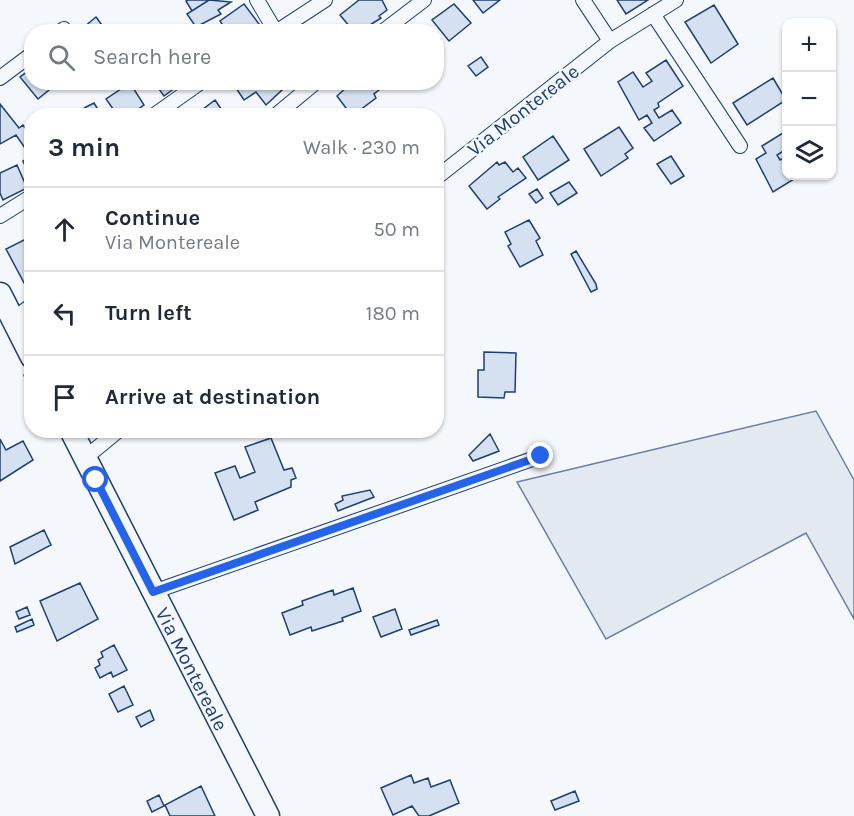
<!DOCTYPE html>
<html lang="en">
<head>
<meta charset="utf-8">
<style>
  :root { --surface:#fff; --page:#f2f2f3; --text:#1f2937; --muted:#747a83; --line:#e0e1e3 }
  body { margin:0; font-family:Karla,sans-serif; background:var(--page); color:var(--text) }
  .controls { position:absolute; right:18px; top:18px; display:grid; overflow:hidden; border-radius:12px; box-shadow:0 2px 4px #0004 }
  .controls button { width:54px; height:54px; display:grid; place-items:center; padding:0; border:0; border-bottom:2px solid var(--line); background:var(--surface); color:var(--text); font:30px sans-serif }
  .stop { position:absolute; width:18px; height:18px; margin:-14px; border:4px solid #2563eb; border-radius:50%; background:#fff }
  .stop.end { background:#2563eb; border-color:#fff; box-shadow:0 2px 6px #0008 }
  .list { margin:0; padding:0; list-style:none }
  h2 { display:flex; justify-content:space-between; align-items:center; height:78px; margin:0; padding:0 24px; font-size:26px }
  h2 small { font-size:20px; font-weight:400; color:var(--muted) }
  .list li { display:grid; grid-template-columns:39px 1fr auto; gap:18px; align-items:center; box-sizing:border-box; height:84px; padding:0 24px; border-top:2px solid var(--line) }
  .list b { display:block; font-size:22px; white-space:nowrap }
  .list p { margin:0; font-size:20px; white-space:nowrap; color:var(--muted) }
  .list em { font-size:20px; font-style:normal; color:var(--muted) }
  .icon { flex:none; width:33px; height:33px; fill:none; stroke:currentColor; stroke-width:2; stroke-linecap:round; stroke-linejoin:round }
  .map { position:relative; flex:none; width:854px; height:816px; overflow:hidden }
  .search { position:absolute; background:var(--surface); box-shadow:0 2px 4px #0004; left:24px; top:24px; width:420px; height:66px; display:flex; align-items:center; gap:15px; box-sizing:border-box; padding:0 21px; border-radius:24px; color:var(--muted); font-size:22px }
  .panel { position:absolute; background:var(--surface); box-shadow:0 2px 4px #0004; left:24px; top:108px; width:420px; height:330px; border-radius:24px }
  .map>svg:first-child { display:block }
</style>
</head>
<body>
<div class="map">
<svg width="854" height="816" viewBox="0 0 854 816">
  <rect width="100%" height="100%" fill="#f4f7fb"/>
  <path fill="#e3e9f0" stroke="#687fa3" stroke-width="1.5" d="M 816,411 L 854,480 L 854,619 L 806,533 L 606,639 L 517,482 Z"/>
  <path fill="#d5e0f0" stroke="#1d3f73" stroke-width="1.5" d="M 188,0 L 209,0 L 192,11 L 186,1 Z
    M 209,0 L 231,2 L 218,10 L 221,14 L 196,27 L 187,14 Z
    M 359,0 L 382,0 L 387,10 L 379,16 L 381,18 L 359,32 L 353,25 L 350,27 L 340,15 Z
    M 473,0 L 500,0 L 483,13 Z
    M 617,0 L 648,0 L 626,14 Z
    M 244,4 L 262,28 L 257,32 L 227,32 L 220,21 Z
    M 454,4 L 471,23 L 449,41 L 432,20 Z
    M 714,5 L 738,44 L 711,63 L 685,22 Z
    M 96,17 L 107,32 L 78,32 Z
    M 481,57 L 488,67 L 476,76 L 468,66 Z
    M 666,60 L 683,86 L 658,103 L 659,107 L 654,110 L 659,118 L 672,110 L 681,123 L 654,141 L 644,128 L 652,123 L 647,115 L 639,120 L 618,82 L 633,72 L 643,87 L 652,81 L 646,73 Z
    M 31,69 L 32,82 L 47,82 L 50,86 L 49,90 L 38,99 L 20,77 Z
    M 773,78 L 786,100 L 747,125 L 733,103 Z
    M 154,82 L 183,82 L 164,96 Z
    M 237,82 L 277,82 L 282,90 L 266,105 L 256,92 L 244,100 L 234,85 Z
    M 348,82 L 383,82 L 385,85 L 374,94 L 376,98 L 352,116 L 337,96 L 348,86 Z
    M 130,83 L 144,105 L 128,116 L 118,116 L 106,99 Z
    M 215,100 L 226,116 L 194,116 Z
    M 94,103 L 102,116 L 72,116 L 86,107 Z
    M 0,104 L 19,128 L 23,125 L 27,131 L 29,130 L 32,148 L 27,151 L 16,135 L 0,144 Z
    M 619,127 L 633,148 L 625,154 L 628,158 L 601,176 L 584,149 Z
    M 786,131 L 786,153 L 785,150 L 777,155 L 780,160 L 786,157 L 786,176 L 799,176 L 773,192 L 756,159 L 766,153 L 762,146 Z
    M 786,131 L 786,176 L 799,176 L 773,192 L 756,159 L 766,153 L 762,146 Z
    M 553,136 L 569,160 L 538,180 L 523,157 Z
    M 671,156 L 684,176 L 671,184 L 657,164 Z
    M 30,157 L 32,159 L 32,181 L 23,161 Z
    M 497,162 L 499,165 L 505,162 L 513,172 L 518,168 L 526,178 L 498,197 L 500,199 L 487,209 L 469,186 Z
    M 17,165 L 27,188 L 3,200 L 0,193 L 0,173 Z
    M 569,182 L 577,193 L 558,205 L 550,193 Z
    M 537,189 L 543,198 L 536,203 L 529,194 Z
    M 529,220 L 540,238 L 536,241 L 543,255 L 520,267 L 508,246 L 511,244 L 505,232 Z
    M 32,236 L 32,296 L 31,296 L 6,249 Z
    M 576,251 L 596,284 L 597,289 L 591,292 L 571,254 Z
    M 484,352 L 516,353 L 515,392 L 505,392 L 504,398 L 478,397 L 478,370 L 484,370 Z
    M 490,434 L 499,451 L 473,461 L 469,455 Z
    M 271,438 L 284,470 L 292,468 L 296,478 L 291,480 L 291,487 L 255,502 L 258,510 L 234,520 L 215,473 L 235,466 L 240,478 L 255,472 L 245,447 Z
    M 0,439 L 6,450 L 23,441 L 33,460 L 0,481 Z
    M 370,490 L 374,497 L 338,511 L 335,504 L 343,500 L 342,496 Z
    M 44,530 L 51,545 L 15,564 L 10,547 Z
    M 80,583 L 98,619 L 57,641 L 40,601 Z
    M 353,588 L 361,611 L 342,618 L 343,621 L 312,631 L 311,627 L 290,635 L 282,613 L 303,605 L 302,601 L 333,590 L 334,595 Z
    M 27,607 L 30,615 L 19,619 L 16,612 Z
    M 395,609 L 402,629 L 381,637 L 373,617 Z
    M 32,619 L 34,625 L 17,632 L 15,627 Z
    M 437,620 L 439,625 L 411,635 L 409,630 Z
    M 114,645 L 127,670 L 113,677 L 111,672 L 100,678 L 95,668 L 100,665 L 98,660 L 103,657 L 101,652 Z
    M 124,686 L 133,705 L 118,712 L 109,694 Z
    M 150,710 L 154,720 L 141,727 L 136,717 Z
    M 411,775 L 414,783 L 428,778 L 431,787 L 450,780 L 459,803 L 429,816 L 419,816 L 412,806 L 393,815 L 381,788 Z
    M 201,786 L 215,816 L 170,816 L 165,805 Z
    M 575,791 L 579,801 L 555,810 L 551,801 Z
    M 159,795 L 164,806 L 152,812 L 147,801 Z"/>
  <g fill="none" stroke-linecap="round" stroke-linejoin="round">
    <defs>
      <path id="street" d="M 257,0 L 276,32
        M 583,0 L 610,41 L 676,0
        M 653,14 L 740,146
        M 60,32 L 64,29
        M 276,32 L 325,0
        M 382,32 L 424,0
        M 0,78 L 32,54
        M 153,116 L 201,82
        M 275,116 L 316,82
        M 436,178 L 610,41
        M 0,216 L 32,196
        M 12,320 L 32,305
        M 85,458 L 119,430
        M 153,592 L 541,456"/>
      <path id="primary" d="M 0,294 L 32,357
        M 71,430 L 268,816"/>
    </defs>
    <use href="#street" stroke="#1d3f73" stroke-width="16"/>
    <use href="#primary" stroke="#1d3f73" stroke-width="25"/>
    <path stroke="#5e769c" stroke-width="3" stroke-dasharray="4.5 3" stroke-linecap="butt" d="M 24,374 L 32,388"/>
    <use href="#street" stroke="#f4f7fb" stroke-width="14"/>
    <use href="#primary" stroke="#f4f7fb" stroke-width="22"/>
  </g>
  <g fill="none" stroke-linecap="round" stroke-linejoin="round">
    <path stroke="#2563eb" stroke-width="8" d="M 96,480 L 153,592 L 541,456"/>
  </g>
  <g text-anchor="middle" stroke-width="4.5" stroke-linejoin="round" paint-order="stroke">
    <g font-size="20" fill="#1d3f73" stroke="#f4f7fb">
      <text transform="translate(523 110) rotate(-38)" y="7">Via Montereale</text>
      <text transform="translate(192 669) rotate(63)" y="7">Via Montereale</text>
    </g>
  </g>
</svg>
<div class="controls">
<button>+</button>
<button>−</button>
<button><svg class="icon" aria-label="layers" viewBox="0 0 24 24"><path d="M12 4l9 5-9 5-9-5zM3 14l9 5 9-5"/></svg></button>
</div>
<div class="stop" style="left:96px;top:480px"></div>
<div class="stop end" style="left:541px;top:456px"></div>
<div class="search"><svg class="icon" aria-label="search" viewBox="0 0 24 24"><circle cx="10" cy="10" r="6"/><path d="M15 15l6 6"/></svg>Search here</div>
<section class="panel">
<h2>3 min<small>Walk · 230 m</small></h2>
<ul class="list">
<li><svg class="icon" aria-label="ahead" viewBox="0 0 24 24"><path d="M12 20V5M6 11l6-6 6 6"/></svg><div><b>Continue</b><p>Via Montereale</p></div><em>50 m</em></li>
<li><svg class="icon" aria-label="left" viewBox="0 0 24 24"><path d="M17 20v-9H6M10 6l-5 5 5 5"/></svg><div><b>Turn left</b></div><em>180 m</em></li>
<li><svg class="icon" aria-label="arrive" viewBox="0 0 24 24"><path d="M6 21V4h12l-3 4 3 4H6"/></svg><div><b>Arrive at destination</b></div></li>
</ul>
</section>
</div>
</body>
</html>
